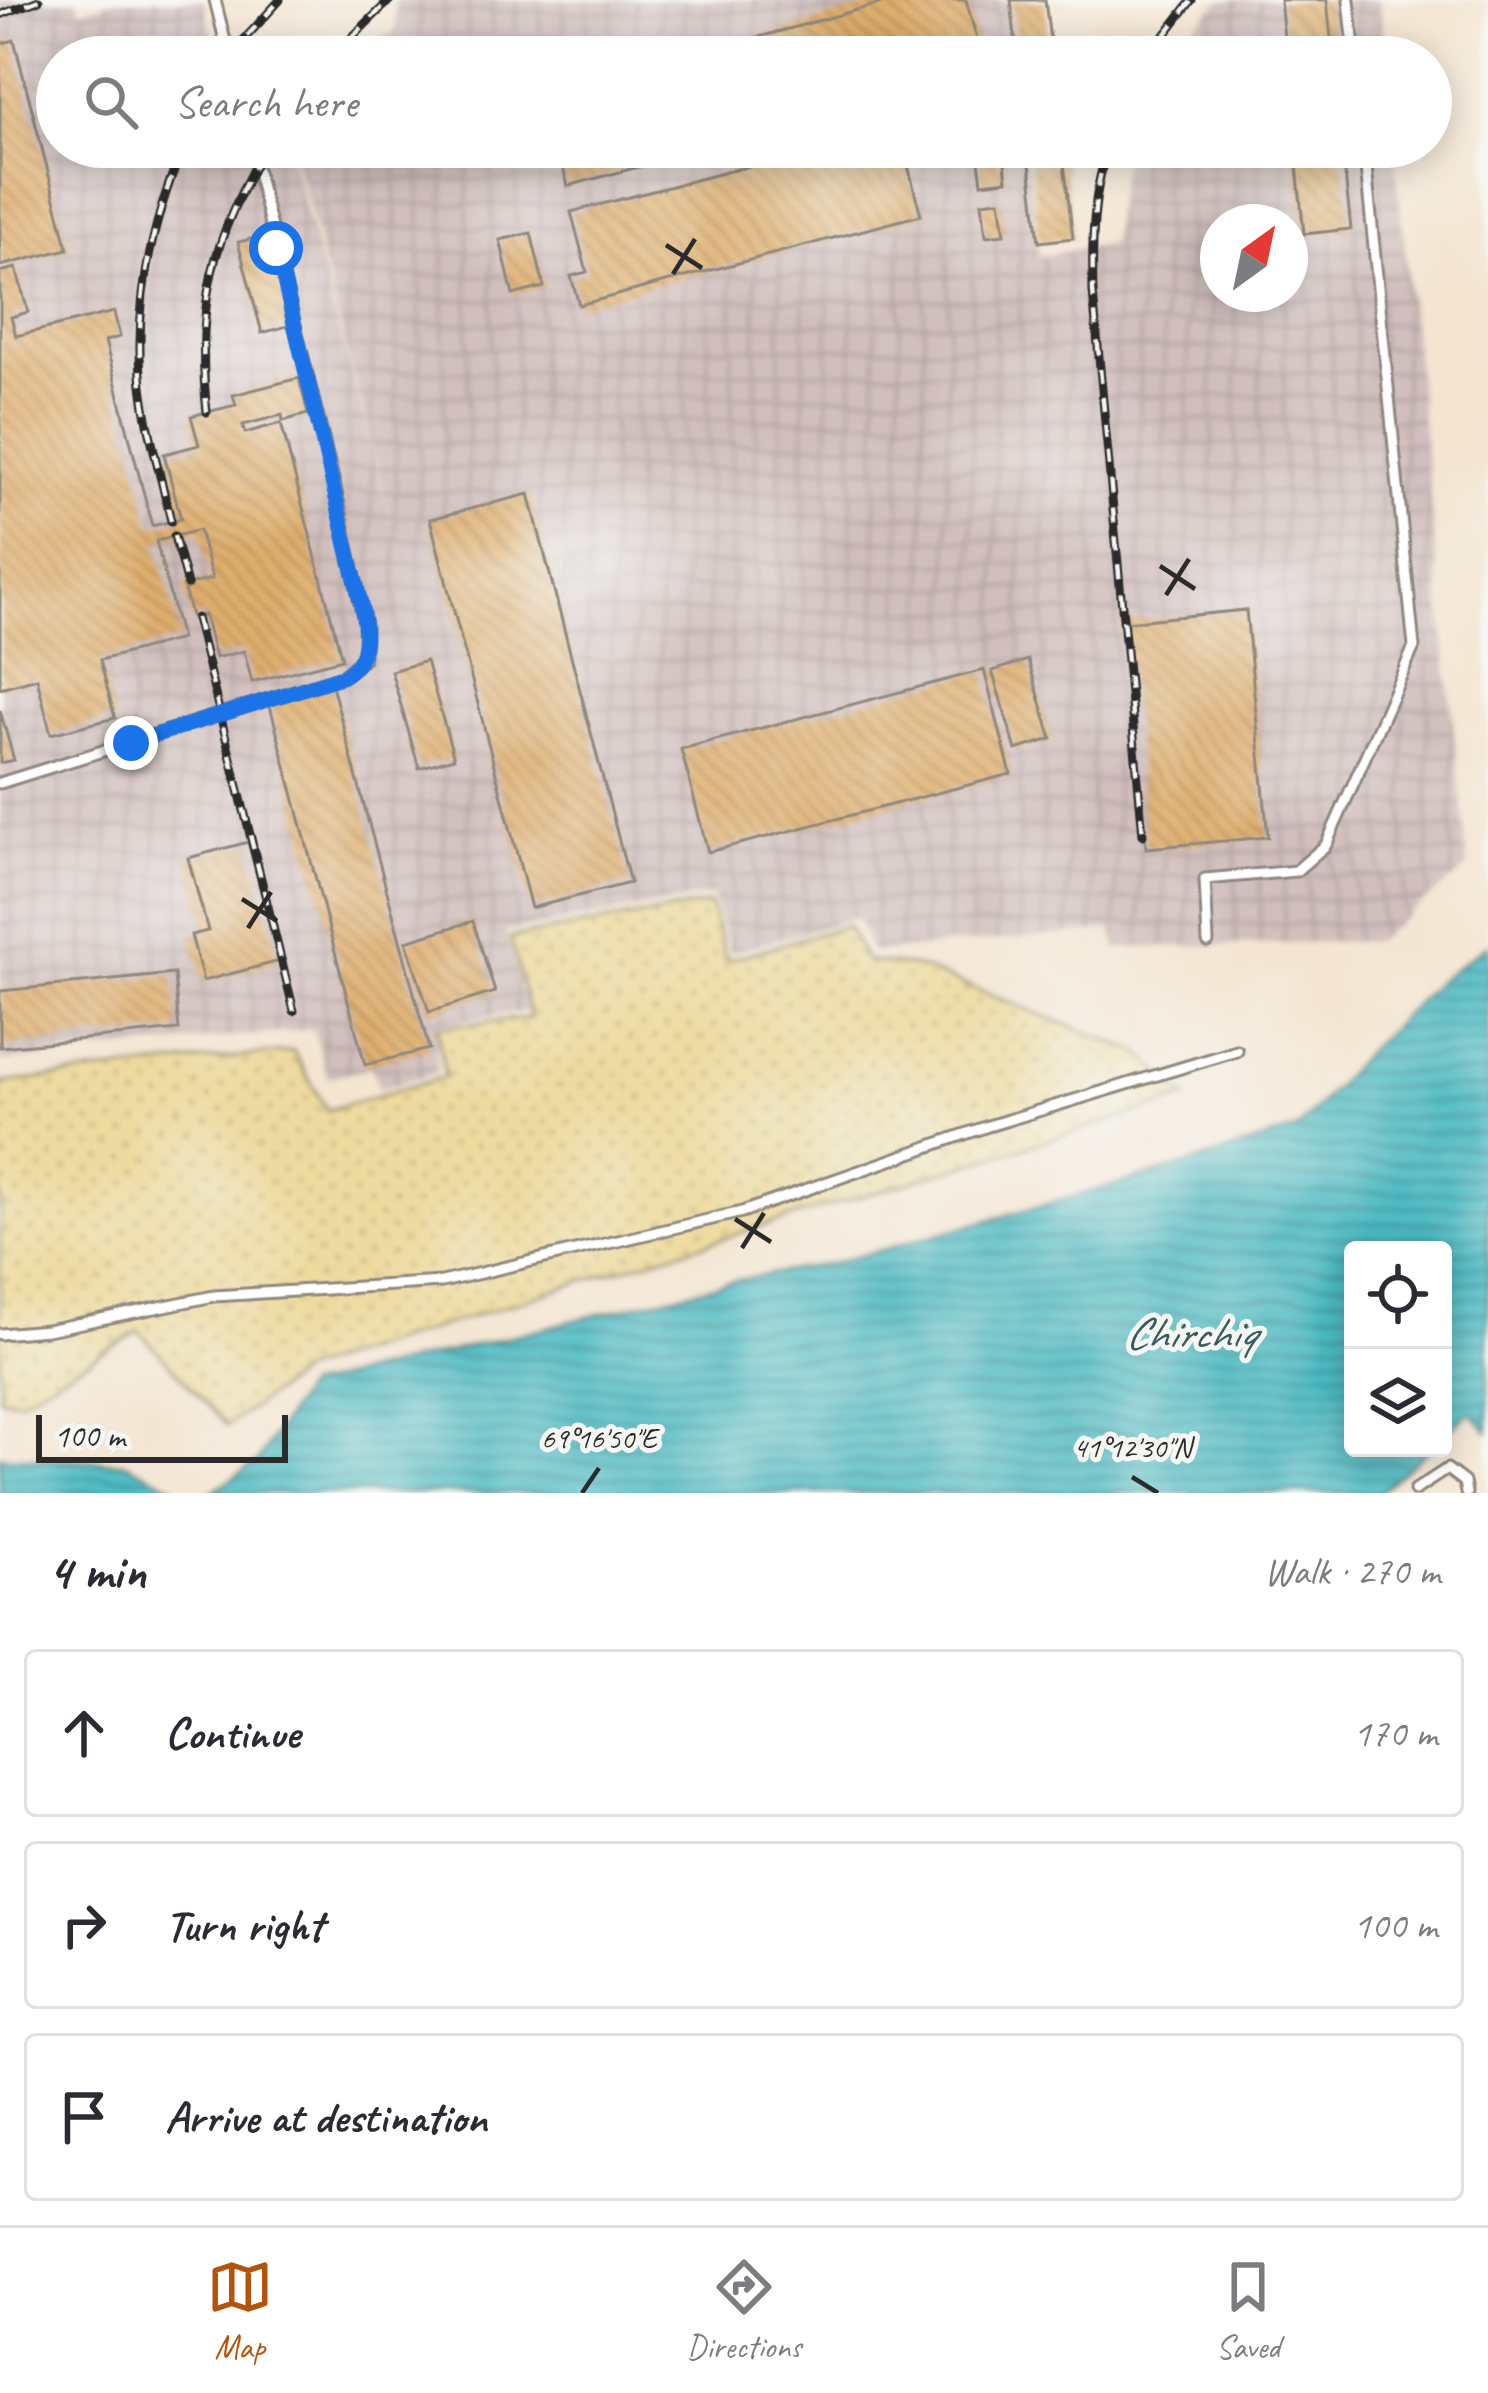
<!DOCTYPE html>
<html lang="en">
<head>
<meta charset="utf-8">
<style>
  :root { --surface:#fff; --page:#f7f7f7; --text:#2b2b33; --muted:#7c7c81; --line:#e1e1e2; --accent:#b45309 }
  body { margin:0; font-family:Caveat,sans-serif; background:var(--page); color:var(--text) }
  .controls { position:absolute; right:36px; bottom:36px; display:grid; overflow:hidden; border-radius:12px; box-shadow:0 6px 30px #0003 }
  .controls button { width:108px; height:108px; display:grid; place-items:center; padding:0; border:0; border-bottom:3px solid var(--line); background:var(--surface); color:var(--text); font:60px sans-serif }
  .compass { position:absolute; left:1200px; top:204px; width:108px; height:108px; border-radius:50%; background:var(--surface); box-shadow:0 6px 30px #0003; rotate:33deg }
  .scale { position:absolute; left:36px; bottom:30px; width:252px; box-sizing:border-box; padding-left:12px; border:6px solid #2b2b2b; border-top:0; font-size:33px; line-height:42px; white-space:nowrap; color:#2b2b2b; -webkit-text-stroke:9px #f6f6f2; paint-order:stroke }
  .stop { position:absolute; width:36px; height:36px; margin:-27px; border:9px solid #1a73e8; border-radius:50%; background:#fff }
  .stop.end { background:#1a73e8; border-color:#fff; box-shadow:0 3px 12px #0008 }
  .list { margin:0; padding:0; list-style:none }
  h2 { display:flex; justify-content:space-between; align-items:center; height:156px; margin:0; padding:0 48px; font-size:51px }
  h2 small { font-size:39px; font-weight:400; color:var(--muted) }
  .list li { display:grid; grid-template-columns:78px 1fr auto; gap:36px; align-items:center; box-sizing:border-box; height:168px; margin:0 24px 24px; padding:0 24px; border:3px solid var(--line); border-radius:12px }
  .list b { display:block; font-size:45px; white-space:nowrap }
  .list em { font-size:39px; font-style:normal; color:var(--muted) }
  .icon { flex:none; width:66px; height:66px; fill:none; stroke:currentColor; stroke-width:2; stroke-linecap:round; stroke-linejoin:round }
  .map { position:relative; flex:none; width:1488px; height:1493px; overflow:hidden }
  .search { position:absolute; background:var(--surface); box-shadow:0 6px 30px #0003; left:36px; right:36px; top:36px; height:132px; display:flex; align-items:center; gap:30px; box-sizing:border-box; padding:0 42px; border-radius:66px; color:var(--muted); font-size:45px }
  .sheet { height:732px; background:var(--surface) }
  nav { display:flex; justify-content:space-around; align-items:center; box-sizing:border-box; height:168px; border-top:3px solid var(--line); background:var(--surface); font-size:33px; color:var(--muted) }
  nav a { display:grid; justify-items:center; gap:6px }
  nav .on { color:var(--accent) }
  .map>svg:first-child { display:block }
</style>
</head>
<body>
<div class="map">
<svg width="1488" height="1493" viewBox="0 0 1488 1493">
  <defs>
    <pattern id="industrial-grid" width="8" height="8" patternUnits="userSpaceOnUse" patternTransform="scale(3)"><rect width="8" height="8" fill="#d1bfbd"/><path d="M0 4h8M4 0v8" fill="none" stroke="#b4a4a3"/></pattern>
    <pattern id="sand-dots" width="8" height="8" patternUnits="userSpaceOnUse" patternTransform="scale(3)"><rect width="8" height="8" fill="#eeda9e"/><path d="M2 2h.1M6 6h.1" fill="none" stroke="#cb8" stroke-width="1.8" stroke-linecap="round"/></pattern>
    <pattern id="water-rules" width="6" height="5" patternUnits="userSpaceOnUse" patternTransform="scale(3)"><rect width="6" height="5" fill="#4bbac2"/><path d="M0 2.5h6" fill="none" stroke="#3f979e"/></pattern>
    <pattern id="building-back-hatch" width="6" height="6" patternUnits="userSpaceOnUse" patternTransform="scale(3)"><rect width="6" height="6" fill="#e0af6d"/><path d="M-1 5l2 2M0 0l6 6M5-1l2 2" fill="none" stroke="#b68f5a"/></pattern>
  </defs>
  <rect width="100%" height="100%" fill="#f6f6f2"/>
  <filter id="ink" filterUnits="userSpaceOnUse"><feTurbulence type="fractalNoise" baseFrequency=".00833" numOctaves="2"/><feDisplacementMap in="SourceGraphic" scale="24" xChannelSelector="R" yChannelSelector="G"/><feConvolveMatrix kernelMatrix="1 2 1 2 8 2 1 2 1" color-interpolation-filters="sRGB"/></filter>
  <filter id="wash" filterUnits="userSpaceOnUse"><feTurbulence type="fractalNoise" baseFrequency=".004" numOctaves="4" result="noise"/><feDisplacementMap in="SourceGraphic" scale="48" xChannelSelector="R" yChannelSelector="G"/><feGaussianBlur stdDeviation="2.7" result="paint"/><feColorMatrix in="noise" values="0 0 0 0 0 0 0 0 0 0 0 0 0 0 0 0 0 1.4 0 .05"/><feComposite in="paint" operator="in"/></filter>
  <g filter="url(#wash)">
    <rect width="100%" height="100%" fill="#f4e5d1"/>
    <path fill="url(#industrial-grid)" fill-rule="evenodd" d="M 0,0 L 78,0 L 81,10 L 117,0 L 203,0 L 218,57 L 57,57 L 57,147 L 288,147 L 406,574 L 292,147 L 1026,147 L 1039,256 L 1110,244 L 1120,172 L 1128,147 L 1394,147 L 1468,867 L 1375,941 L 1117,948 L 1113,930 L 871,952 L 857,918 L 729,952 L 712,895 L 505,932 L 526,1011 L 436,1024 L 437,1073 L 379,1088 L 371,1067 L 328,1078 L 313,1029 L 0,1062 ZM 1218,222 L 1290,222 L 1290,294 L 1218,294 Z
      M 396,0 L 1009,0 L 1016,57 L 352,57 L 363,44 L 396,32 Z
      M 1222,0 L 1379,0 L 1385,57 L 1168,57 L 1174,45 Z"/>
    <path fill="url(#sand-dots)" stroke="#8c8264" stroke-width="3" d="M 710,904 L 726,960 L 847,926 L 866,961 L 918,967 L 1138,1052 L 1187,1098 L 598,1276 L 303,1371 L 227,1426 L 139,1331 L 19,1400 L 0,1398 L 0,1083 L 293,1051 L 327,1110 L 445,1077 L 437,1027 L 530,1018 L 510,938 Z"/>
    <path fill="url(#water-rules)" stroke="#3b7276" stroke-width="3" d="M 1488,944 L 1488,1431 L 1471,1412 L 1443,1436 L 1443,1250 L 1353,1250 L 1353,1448 L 1430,1448 L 1378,1493 L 210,1493 L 257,1462 L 304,1388 L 731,1281 L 833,1263 L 1177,1168 L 1298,1129 L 1367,1051 L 1438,981 Z
      M 0,1456 L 124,1462 L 186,1493 L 0,1493 Z"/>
    <g id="blocks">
      <path fill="url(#building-back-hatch)" d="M 893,0 L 966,0 L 982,57 L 687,57 Z
        M 1011,0 L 1045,0 L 1052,57 L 1017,57 Z
        M 1280,0 L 1327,0 L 1333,57 L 1286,57 Z
        M 14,40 L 68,249 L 0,266 L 0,44 Z
        M 557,147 L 707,147 L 708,148 L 568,186 Z
        M 823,147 L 903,147 L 921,215 L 579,305 L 571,276 L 587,272 L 571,212 Z
        M 977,147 L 1003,147 L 1007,180 L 982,183 Z
        M 1028,147 L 1062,147 L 1073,238 L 1039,242 Z
        M 1295,147 L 1342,147 L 1351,229 L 1304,234 Z
        M 1000,200 L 1005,234 L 986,236 L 982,202 Z
        M 531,233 L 544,287 L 513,295 L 500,240 Z
        M 267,235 L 291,325 L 262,333 L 238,242 Z
        M 16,268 L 28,312 L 11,317 L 16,336 L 114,312 L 120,337 L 105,341 L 152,526 L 181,519 L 164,454 L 199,445 L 191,416 L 236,405 L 233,395 L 299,378 L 308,414 L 283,421 L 282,415 L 243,425 L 245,433 L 281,423 L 342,659 L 252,682 L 244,651 L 215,658 L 204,615 L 192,619 L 183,586 L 212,579 L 199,530 L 156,541 L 181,639 L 100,660 L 115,718 L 51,734 L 37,678 L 0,688 L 0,272 Z
        M 529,494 L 630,883 L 531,908 L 430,519 Z
        M 1246,610 L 1268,837 L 1146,848 L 1124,622 Z
        M 1028,660 L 1052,739 L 1016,750 L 992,671 Z
        M 426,661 L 454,758 L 419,768 L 391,671 Z
        M 984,670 L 1011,774 L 708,852 L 681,749 Z
        M 332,685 L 429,1049 L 365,1065 L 269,702 Z
        M 0,710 L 14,760 L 0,763 Z
        M 248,842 L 280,961 L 203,981 L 191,935 L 208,931 L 188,858 Z
        M 473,921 L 495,992 L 429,1012 L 406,941 Z
        M 174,974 L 179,1030 L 0,1047 L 0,991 Z"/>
    </g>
  </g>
  <g filter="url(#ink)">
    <use href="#blocks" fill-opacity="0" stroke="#90887e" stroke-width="3"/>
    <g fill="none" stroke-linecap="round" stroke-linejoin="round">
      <defs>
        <path id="lane" d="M 215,0 L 229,57
          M 1349,0 L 1355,57
          M 0,783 L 343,676 L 363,659 L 365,625 L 337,495 L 251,147
          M 1208,942 L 1205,879 L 1296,871 L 1326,845 L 1414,647 L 1364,147
          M 0,1334 L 47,1330 L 214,1296 L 442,1282 L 742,1212 L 988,1126 L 1237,1051
          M 1415,1490 L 1447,1469 L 1464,1482 L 1466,1493"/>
      </defs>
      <use href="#lane" stroke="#90887e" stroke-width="15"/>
      <use href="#lane" stroke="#fff" stroke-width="9"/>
      <defs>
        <path id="rail" d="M 0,15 L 39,0
          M 228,57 L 280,0
          M 332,57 L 390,0
          M 1148,57 L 1192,0
          M 1108,147 C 1092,195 1092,242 1093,292 L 1143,835
          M 207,412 C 195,303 212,242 265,147
          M 171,521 C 160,473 145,424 141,375 C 135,295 153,220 183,147
          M 174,536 L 187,585
          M 196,618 L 294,1011"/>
      </defs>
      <use href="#rail" stroke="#2b2b2b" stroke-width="9"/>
      <use href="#rail" stroke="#f6f6f2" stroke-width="4.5" stroke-dasharray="14" stroke-linecap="butt"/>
    </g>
  </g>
  <g fill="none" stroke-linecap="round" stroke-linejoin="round" filter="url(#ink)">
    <path stroke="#1a73e8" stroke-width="15" d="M 131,743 L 343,676 C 377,657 363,615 356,582 L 276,248"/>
  </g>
  <path fill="none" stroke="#2b2b2b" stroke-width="4.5" d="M 666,245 L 702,268M 673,274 L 695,239M 1160,566 L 1195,589M 1166,595 L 1189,559M 242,899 L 277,921M 248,928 L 271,892M 735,1219 L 771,1242M 742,1248 L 764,1213M 1132,1477 L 1158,1493M 582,1493 L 599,1468"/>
  <g text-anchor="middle" stroke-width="10" stroke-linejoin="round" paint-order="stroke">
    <g font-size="45" font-style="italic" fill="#365d60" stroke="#f6f6f2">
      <text x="1190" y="1348">Chirchiq</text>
    </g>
  </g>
  <g font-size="30" text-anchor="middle" fill="#2b2b2b" stroke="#f6f6f2" stroke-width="10" stroke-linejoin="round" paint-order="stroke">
    <text x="599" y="1448">69°16'50"E</text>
    <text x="1132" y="1457">41°12'30"N</text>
  </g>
</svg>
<div class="controls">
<button><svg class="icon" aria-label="locate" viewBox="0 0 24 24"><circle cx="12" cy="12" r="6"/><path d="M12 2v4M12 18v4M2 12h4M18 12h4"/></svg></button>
<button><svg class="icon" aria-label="layers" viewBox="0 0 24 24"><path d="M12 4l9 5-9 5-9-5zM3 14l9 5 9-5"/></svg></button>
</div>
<svg class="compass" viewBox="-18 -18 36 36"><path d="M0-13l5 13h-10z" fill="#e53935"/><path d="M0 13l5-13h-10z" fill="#7c7c81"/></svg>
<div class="scale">100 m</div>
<div class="stop" style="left:276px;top:248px"></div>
<div class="stop end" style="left:131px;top:743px"></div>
<div class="search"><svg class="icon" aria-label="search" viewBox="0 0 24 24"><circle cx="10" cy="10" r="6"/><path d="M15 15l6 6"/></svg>Search here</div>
</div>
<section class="sheet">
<h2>4 min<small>Walk · 270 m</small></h2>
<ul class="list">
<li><svg class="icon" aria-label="ahead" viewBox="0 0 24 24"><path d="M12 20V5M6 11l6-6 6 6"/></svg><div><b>Continue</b></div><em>170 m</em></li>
<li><svg class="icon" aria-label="right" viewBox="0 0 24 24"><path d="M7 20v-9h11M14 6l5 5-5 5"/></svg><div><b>Turn right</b></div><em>100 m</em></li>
<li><svg class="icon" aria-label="arrive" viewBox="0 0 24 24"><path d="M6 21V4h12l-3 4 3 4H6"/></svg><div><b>Arrive at destination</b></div></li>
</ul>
</section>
<nav>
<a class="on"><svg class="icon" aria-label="map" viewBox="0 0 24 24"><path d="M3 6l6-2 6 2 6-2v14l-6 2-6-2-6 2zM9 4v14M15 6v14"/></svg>Map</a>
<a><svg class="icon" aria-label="directions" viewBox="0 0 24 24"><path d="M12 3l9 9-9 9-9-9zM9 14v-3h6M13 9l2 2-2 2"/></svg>Directions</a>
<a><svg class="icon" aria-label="saved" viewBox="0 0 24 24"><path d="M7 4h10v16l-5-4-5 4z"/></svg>Saved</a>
</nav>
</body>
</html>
